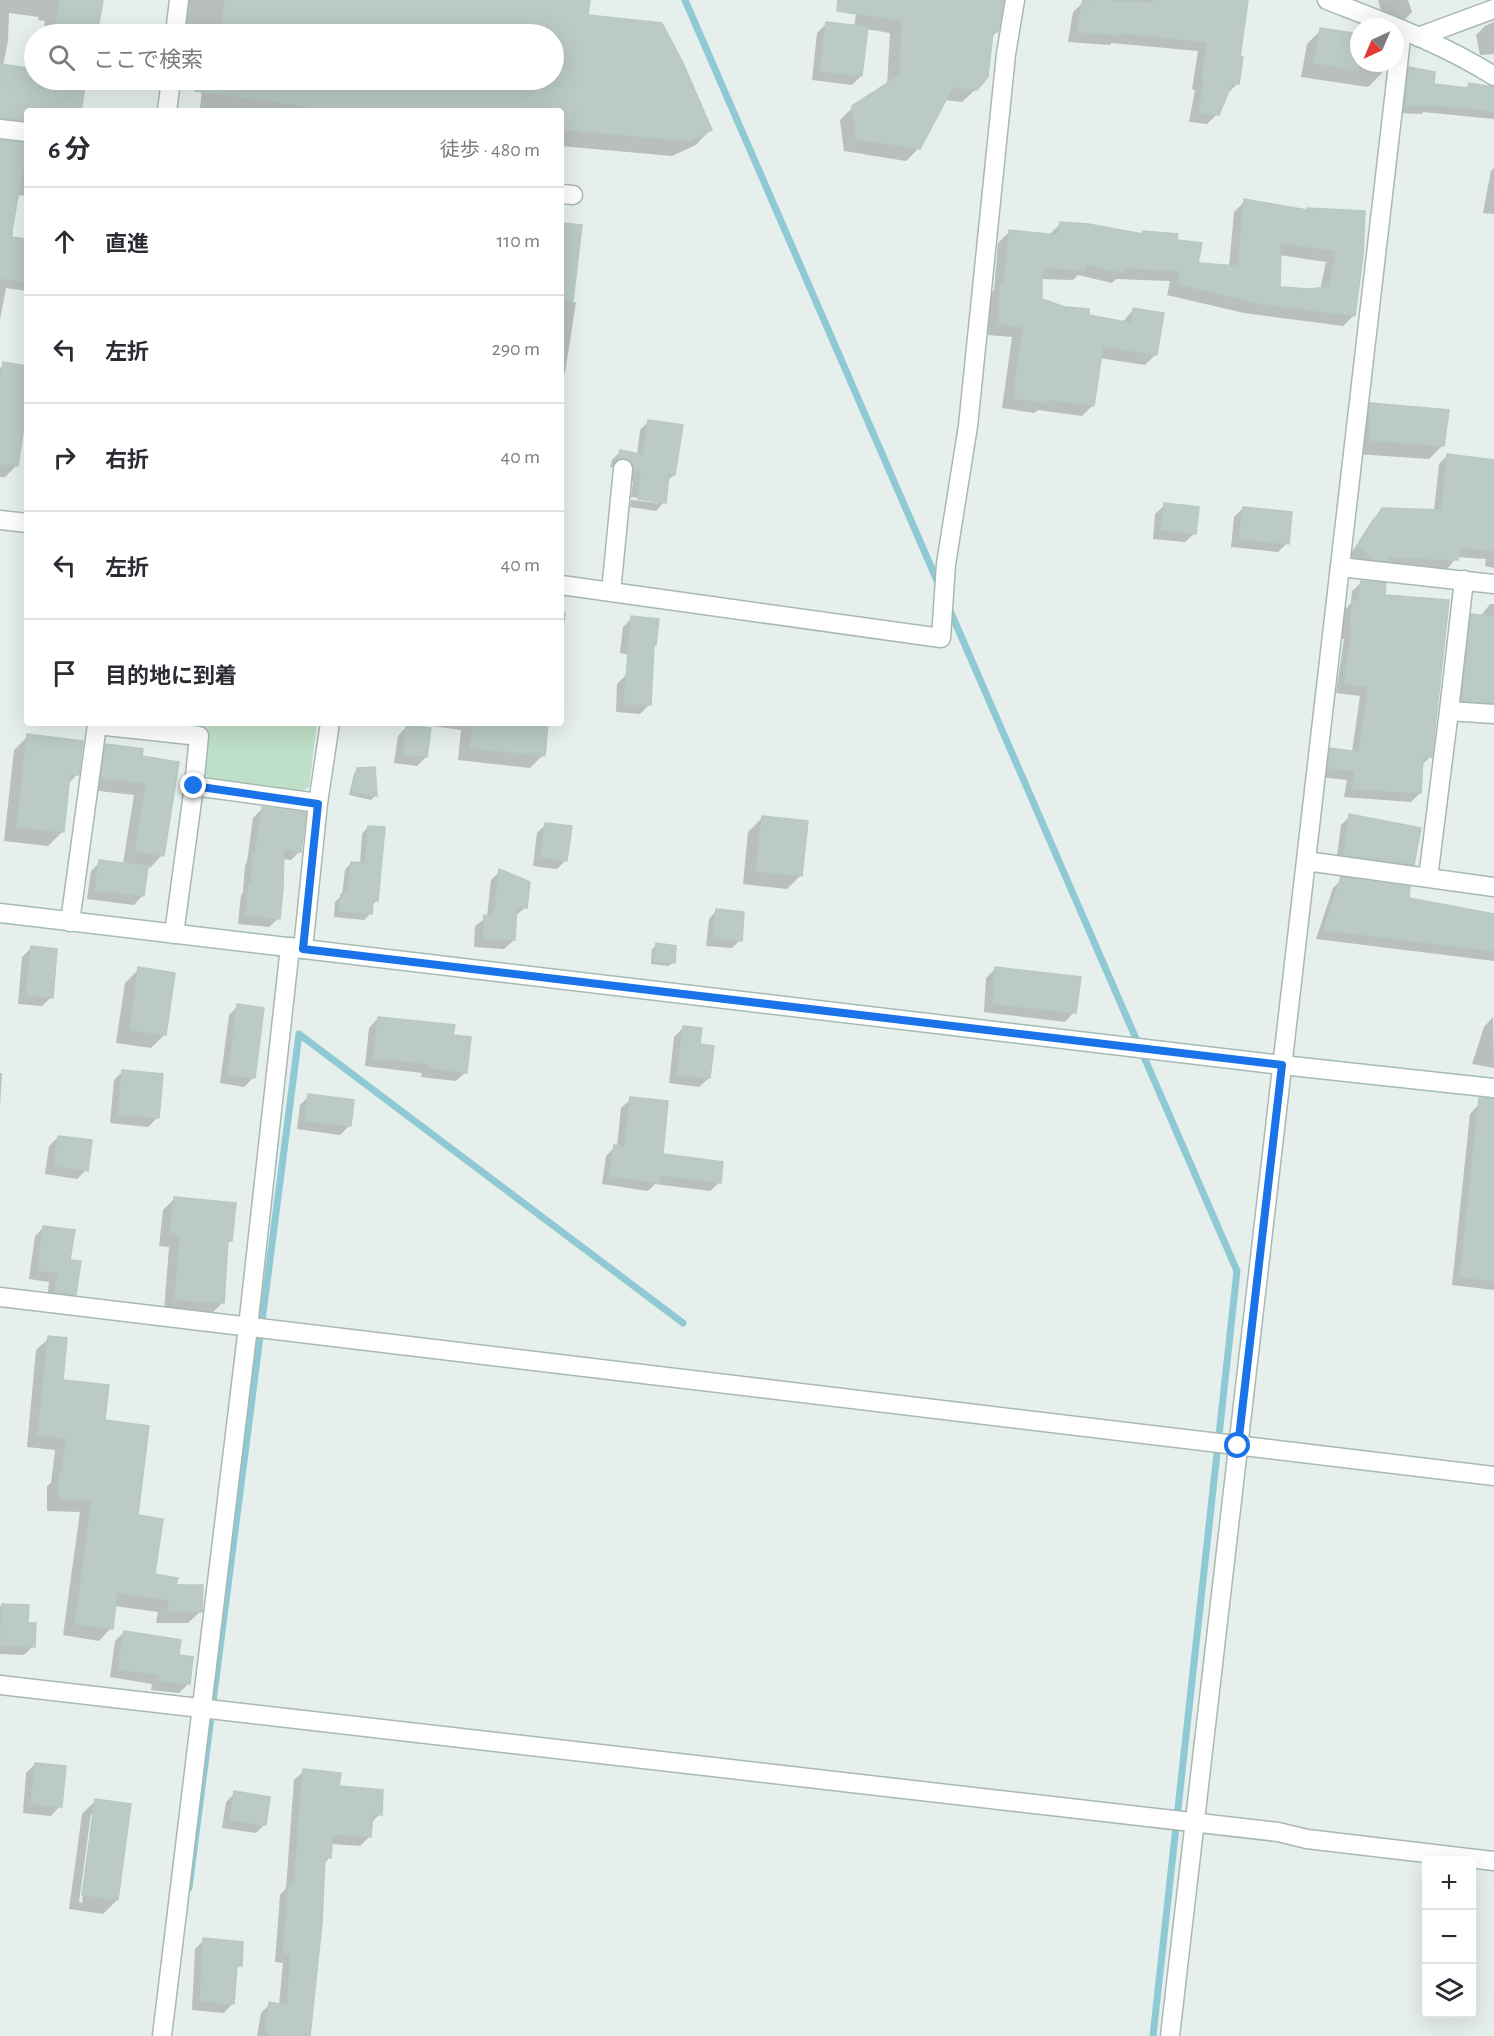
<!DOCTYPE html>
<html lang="ja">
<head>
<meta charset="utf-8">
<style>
  :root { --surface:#fff; --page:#f2f2f3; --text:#2b2b33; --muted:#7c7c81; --line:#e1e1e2 }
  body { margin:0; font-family:"Alegreya Sans","Noto Sans JP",sans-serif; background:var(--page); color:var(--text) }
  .controls { position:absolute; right:18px; bottom:18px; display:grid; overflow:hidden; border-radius:6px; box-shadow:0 6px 24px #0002 }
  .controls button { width:54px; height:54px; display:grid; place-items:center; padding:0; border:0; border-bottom:2px solid var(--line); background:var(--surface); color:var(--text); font:30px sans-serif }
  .compass { position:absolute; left:1350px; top:18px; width:54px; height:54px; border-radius:50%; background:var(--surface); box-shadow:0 6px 24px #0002; rotate:224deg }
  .stop { position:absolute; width:18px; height:18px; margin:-14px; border:4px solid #1a73e8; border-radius:50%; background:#fff }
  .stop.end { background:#1a73e8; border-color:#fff; box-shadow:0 2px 6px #0008 }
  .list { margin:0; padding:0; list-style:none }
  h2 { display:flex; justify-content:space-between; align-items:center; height:78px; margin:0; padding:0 24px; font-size:26px }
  h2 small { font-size:20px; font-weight:400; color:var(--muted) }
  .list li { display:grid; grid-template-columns:39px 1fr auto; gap:18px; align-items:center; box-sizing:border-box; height:108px; padding:0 24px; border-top:2px solid var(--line) }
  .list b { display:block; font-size:22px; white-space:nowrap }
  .list em { font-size:20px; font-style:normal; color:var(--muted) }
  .icon { flex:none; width:33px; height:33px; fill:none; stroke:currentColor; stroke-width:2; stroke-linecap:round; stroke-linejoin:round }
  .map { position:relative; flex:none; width:1494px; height:2036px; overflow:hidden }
  .search { position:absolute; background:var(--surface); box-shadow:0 6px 24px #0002; left:24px; top:24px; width:540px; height:66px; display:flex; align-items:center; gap:15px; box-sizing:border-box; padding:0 21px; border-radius:33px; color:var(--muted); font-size:22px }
  .panel { position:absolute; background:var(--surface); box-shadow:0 6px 24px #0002; left:24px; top:108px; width:540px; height:618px; border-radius:6px }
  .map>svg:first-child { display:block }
</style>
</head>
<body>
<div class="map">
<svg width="1494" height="2036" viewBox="0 0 1494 2036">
  <rect width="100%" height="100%" fill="#e6efeb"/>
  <path fill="#bfe0c8" d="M 142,723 L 317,723 L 309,787 L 300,792 L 212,780 L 204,773 L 208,732 Z"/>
  <path fill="#0003" fill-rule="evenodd" d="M 0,0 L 102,0 L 97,24 L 104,25 L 103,34 L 43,34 L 45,21 L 38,20 L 39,17 L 9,13 L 8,41 L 3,66 L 34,70 L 34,80 L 85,80 L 78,111 L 27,111 L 27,129 L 0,134 Z
    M 178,0 L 588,0 L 586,17 L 710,130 L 696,145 L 672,156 L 561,146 L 561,111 L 223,111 L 200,108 L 203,80 L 554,80 L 554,34 L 208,34 L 209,29 L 175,26 Z
    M 858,0 L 1002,0 L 997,32 L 991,37 L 976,89 L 962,102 L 944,100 L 919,148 L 906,161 L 844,151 L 840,120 L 853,107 L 887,85 L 890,33 L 866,29 L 861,76 L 852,85 L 812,80 L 817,33 L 826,24 L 854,27 Z
    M 1110,0 L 1247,0 L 1238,58 L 1238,83 L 1228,93 L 1217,114 L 1207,124 L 1189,122 L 1195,90 L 1192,89 L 1198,51 L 1111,43 L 1110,45 L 1068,42 L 1073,12 L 1084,2 L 1109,3 Z
    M 1378,0 L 1408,0 L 1412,12 L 1403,21 L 1385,23 Z
    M 1494,22 L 1494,54 L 1480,55 L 1476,35 L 1485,26 Z
    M 1321,30 L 1359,35 L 1359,63 L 1383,63 L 1382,73 L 1368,87 L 1301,77 L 1307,44 Z
    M 1410,69 L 1432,86 L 1465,89 L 1470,84 L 1494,94 L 1494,119 L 1423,112 L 1422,114 L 1397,113 L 1401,77 Z
    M 0,141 L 22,159 L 27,160 L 27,196 L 17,195 L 10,230 L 13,231 L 12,238 L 27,241 L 27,291 L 6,288 L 0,320 Z
    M 1494,168 L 1494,214 L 1483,213 L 1491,171 Z
    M 1245,201 L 1306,212 L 1364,213 L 1354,315 L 1343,326 L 1244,313 L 1167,295 L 1170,281 L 1116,279 L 1112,283 L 1078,275 L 1073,280 L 1041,279 L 1040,300 L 1087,316 L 1122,323 L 1133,310 L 1156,354 L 1145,365 L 1099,358 L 1093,405 L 1082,416 L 1038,410 L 1034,413 L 1002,408 L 1012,337 L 988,335 L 989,295 L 994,290 L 998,243 L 1009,232 L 1048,236 L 1060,224 L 1141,235 L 1144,232 L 1175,241 L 1197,264 L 1229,267 L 1234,212 ZM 1279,255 L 1326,262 L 1320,290 L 1278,288 Z
    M 563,225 L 580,227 L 571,302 L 576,302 L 565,373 L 561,377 L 561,227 Z
    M 4,364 L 27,367 L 27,422 L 23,421 L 17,465 L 5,477 L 0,477 L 0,368 Z
    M 1371,404 L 1443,445 L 1429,459 L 1356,454 L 1357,418 Z
    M 649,421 L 674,475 L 666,482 L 664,502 L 656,511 L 630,507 L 631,500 L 659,503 L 659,500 L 631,497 L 633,481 L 626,479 L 620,468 L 610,467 L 612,460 L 620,452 L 637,455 L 640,430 Z
    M 1448,455 L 1494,461 L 1494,568 L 1485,566 L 1486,559 L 1457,557 L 1447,569 L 1381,566 L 1363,568 L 1350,555 L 1373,519 L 1383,510 L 1434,511 L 1439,464 Z
    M 1165,505 L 1195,533 L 1185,542 L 1153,539 L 1155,514 Z
    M 1243,508 L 1287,543 L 1278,552 L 1231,547 L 1234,517 Z
    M 1362,582 L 1383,597 L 1430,757 L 1421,766 L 1420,793 L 1411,802 L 1344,797 L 1347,780 L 1320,777 L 1322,759 L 1331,750 L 1352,752 L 1360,696 L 1336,693 L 1344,639 L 1341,639 L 1344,611 L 1351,603 L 1352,591 Z
    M 1490,604 L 1494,604 L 1494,714 L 1452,710 L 1462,626 L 1472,616 L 1480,617 Z
    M 561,612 L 566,613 L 563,629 L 561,631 Z
    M 632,618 L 643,657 L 620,653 L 623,627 Z
    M 626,675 L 651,677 L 649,705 L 640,714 L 616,712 L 617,684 Z
    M 425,723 L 546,723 L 543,755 L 530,768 L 458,760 L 461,730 L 425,725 Z
    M 407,726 L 426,757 L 417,766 L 394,763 L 398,736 Z
    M 28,736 L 77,774 L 68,784 L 62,832 L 48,846 L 4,841 L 14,750 Z
    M 106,746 L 141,757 L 162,855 L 150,868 L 146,867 L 143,895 L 134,905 L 87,899 L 91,871 L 100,862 L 123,864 L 134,795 L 90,790 L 94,758 Z
    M 358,769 L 373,769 L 375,796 L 371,800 L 349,795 L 354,774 Z
    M 262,809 L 300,851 L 291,860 L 282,859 L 279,918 L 269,927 L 238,924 L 241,895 L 243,893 L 245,865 L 247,862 L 253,818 Z
    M 1350,816 L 1413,864 L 1404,873 L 1336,864 L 1341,825 Z
    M 762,818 L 801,875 L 787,889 L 743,884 L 748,832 Z
    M 546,824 L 566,860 L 557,869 L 533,866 L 537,833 Z
    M 368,827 L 377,900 L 371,906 L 371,913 L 364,920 L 334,917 L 335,902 L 342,895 L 345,870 L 351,863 L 360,864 L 362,834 Z
    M 500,871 L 526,907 L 515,916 L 514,940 L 504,949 L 474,947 L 475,926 L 487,917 L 491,880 Z
    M 1342,879 L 1407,899 L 1494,915 L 1494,961 L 1316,939 L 1333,888 Z
    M 717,910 L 740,940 L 732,948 L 706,946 L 709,919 Z
    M 657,945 L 673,962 L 669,966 L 651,964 L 652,949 Z
    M 31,948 L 51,997 L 42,1006 L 18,1004 L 22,957 Z
    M 139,969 L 165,1034 L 151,1048 L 116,1043 L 125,983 Z
    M 995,969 L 1074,1012 L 1065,1022 L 984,1012 L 986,978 Z
    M 238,1006 L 253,1078 L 244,1087 L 220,1083 L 229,1015 Z
    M 1493,1017 L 1494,1068 L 1472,1064 L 1484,1027 Z
    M 378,1018 L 452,1036 L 466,1072 L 456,1081 L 421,1077 L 422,1073 L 365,1066 L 369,1028 Z
    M 683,1028 L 699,1045 L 709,1078 L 699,1087 L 669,1083 L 674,1037 Z
    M 123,1071 L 157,1118 L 148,1127 L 110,1123 L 114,1080 Z
    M 0,1073 L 2,1073 L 0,1106 Z
    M 309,1096 L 349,1126 L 340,1135 L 297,1129 L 300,1105 Z
    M 631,1099 L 661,1156 L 720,1182 L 710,1191 L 655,1184 L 648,1191 L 602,1184 L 606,1156 L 615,1147 L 617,1147 L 621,1108 Z
    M 1479,1104 L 1494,1108 L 1494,1290 L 1452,1285 L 1470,1114 Z
    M 58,1137 L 86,1170 L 77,1179 L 45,1174 L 49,1146 Z
    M 175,1198 L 231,1240 L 226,1245 L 223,1302 L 211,1314 L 164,1311 L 169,1247 L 159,1246 L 163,1210 Z
    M 44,1227 L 69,1261 L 75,1294 L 65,1303 L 47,1300 L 49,1282 L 29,1279 L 35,1236 Z
    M 49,1338 L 61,1381 L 103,1421 L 136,1516 L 154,1576 L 175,1586 L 201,1611 L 188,1623 L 156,1623 L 158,1612 L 114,1606 L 111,1628 L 99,1641 L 63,1635 L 80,1512 L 47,1511 L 47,1486 L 51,1483 L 55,1450 L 27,1447 L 36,1350 Z
    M 2,1605 L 26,1624 L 33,1646 L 24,1655 L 0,1654 L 0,1607 Z
    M 124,1632 L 178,1656 L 188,1684 L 179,1693 L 151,1690 L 152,1684 L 110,1677 L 115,1641 Z
    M 35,1764 L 60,1806 L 51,1816 L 23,1813 L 26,1773 Z
    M 304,1771 L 338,1788 L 380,1814 L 371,1823 L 369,1837 L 360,1846 L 331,1844 L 330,1857 L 323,1865 L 308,2036 L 257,2036 L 261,2013 L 270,2004 L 279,2005 L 283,1963 L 275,1962 L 280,1895 L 286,1888 L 294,1780 Z
    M 235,1793 L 265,1824 L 256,1833 L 222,1828 L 226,1802 Z
    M 96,1800 L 117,1900 L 103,1914 L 69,1909 L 82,1814 ZM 91,1814 L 94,1814 L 82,1903 L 79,1902 Z
    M 204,1940 L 240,1965 L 235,1970 L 233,2003 L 224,2013 L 192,2010 L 195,1949 Z"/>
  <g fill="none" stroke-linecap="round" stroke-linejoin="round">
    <path stroke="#8ec9d4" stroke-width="7" d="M 685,0 L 939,585
      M 948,606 L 1237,1271 L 1153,2036
      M 189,1888 L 299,1034 L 683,1323"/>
  </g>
  <path fill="#bbcac4" stroke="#b8c9c2" stroke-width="1.5" fill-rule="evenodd" d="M 60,0 L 103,0 L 97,34 L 55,34 Z
    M 225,0 L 590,0 L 588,15 L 662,23 L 683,63 L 712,130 L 689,141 L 561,129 L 561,111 L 308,111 L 309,106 L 195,91 L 195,80 L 554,80 L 554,34 L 221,34 Z
    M 838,0 L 1004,0 L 998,32 L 993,32 L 988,77 L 977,90 L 953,87 L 920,149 L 856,139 L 852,106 L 900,75 L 902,20 L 837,11 Z
    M 1083,0 L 1153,3 L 1154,0 L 1248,0 L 1240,57 L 1243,57 L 1239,84 L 1232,83 L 1219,115 L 1199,113 L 1204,80 L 1202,80 L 1207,42 L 1121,33 L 1121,35 L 1077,32 Z
    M 826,22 L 868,27 L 862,76 L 820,71 Z
    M 1320,28 L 1359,34 L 1359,70 L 1314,63 Z
    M 0,64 L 34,69 L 34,80 L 79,80 L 78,84 L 85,87 L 81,111 L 27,111 L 27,121 L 0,118 Z
    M 1409,67 L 1435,72 L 1434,84 L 1468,88 L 1469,83 L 1494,87 L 1494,111 L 1432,105 L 1431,106 L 1405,106 Z
    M 0,140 L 27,143 L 11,237 L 27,239 L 27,282 L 0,278 Z
    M 1244,199 L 1307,210 L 1307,208 L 1365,211 L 1363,255 L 1355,316 L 1256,303 L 1178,284 L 1180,271 L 1126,268 L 1125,273 L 1085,264 L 1085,270 L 1042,268 L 1042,299 L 1065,307 L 1089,309 L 1089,315 L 1131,323 L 1133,308 L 1164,313 L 1157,355 L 1103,346 L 1094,406 L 1047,399 L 1047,403 L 1013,398 L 1023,327 L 999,324 L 1000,283 L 1004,283 L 1009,230 L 1058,235 L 1060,222 L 1088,224 L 1143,234 L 1143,231 L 1178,234 L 1177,240 L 1202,243 L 1198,263 L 1238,266 ZM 1281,243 L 1336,251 L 1329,287 L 1309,289 L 1280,287 Z
    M 562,223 L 582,225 L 573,301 L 561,300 Z
    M 3,362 L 27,366 L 27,406 L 18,466 L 0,464 L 0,385 Z
    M 1370,403 L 1449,410 L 1444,446 L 1369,440 Z
    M 648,420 L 683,425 L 675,475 L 669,474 L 666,503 L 638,499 L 641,473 L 634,471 L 633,465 L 629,460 L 618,459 L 620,450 L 643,455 Z
    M 1447,454 L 1494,460 L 1494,550 L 1460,548 L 1458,560 L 1388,557 L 1388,561 L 1373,559 L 1358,545 L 1382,508 L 1442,510 Z
    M 1164,503 L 1199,507 L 1196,534 L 1161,530 Z
    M 1243,507 L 1292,512 L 1289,544 L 1239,539 Z
    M 1361,581 L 1386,583 L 1385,595 L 1449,600 L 1432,757 L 1423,757 L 1421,793 L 1353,789 L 1355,771 L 1328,768 L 1330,748 L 1359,752 L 1368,687 L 1344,684 L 1352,630 L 1350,630 L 1352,600 L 1359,601 Z
    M 1471,614 L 1494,617 L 1494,703 L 1462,701 Z
    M 631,616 L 659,619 L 656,645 L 654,645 L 651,705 L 624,704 Z
    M 473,723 L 548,723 L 545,756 L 470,748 Z
    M 406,725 L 431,728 L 427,757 L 403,754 Z
    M 27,734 L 83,741 L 79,775 L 70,774 L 64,832 L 17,827 Z
    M 106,744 L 143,749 L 142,756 L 179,762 L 164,856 L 135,851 L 146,783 L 101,778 Z
    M 375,767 L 377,796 L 352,791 L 357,768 Z
    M 262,807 L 306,813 L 301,852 L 284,849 L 283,888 L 280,919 L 246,915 L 249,884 L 251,884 L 253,854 L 255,854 Z
    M 1349,814 L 1421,828 L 1414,865 L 1344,855 Z
    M 762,816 L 808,821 L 802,876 L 756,871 Z
    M 545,823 L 572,826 L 567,861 L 541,857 Z
    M 368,826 L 385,827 L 378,901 L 373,901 L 372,914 L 339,911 L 341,894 L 347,894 L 351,862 L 366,863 Z
    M 99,860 L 148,866 L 144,896 L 95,890 Z
    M 499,869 L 530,882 L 527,908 L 517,907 L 515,940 L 483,939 L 484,915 L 494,916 Z
    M 1341,877 L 1410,887 L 1409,898 L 1494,914 L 1494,951 L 1324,930 Z
    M 716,909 L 744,912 L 742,941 L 713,938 Z
    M 656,943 L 676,946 L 675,963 L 654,961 Z
    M 31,946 L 57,949 L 53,998 L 26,995 Z
    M 138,967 L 175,973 L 166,1035 L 130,1030 Z
    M 995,967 L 1081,977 L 1076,1013 L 993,1004 Z
    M 237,1004 L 264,1008 L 255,1078 L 228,1075 Z
    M 378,1017 L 455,1025 L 453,1035 L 471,1037 L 467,1073 L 430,1068 L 430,1064 L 373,1058 Z
    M 683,1026 L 702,1028 L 700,1044 L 714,1046 L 710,1078 L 677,1075 Z
    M 122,1070 L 163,1074 L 159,1118 L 118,1114 Z
    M 308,1094 L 354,1100 L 351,1126 L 305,1121 Z
    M 630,1097 L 668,1101 L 663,1154 L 723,1162 L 721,1183 L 660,1175 L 659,1183 L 610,1176 L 614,1145 L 625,1147 Z
    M 1479,1098 L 1494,1099 L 1494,1281 L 1460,1277 Z
    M 58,1136 L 92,1140 L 88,1171 L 54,1166 Z
    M 174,1197 L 236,1203 L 232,1241 L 228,1241 L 224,1303 L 175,1300 L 180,1235 L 170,1234 Z
    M 43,1226 L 75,1230 L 70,1260 L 81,1261 L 76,1295 L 55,1292 L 58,1273 L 37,1270 Z
    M 48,1336 L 67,1338 L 63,1380 L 109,1385 L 105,1420 L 149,1426 L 138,1515 L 163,1519 L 155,1574 L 178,1578 L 176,1585 L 203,1585 L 202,1612 L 168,1611 L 169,1600 L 117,1593 L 113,1629 L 75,1624 L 92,1500 L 59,1499 L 59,1473 L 62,1473 L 66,1438 L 38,1435 Z
    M 2,1604 L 29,1605 L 28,1623 L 36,1623 L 35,1647 L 0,1645 Z
    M 124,1631 L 181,1640 L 179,1655 L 193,1657 L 190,1684 L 159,1681 L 160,1675 L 118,1669 Z
    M 35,1763 L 66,1766 L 62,1807 L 31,1804 Z
    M 303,1769 L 341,1773 L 339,1786 L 383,1790 L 382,1815 L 373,1814 L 371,1837 L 333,1834 L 331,1858 L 325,1857 L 322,1923 L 310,2036 L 272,2036 L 265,2031 L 269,2002 L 287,2005 L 291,1954 L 283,1954 L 289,1884 L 294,1884 Z
    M 234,1791 L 270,1797 L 266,1825 L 230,1820 Z
    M 95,1799 L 131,1804 L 118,1900 L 82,1895 Z
    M 203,1938 L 243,1942 L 242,1966 L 237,1966 L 234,2004 L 200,2001 Z"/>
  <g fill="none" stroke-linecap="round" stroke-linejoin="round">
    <defs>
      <path id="street" d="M 175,34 L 179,0
        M 1418,37 L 1494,9
        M 167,111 L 171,80
        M 0,129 L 27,132
        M 561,194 L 573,195
        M 0,520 L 27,523
        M 1340,567 L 1494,584
        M 1464,580 L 1449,711 L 1494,714
        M 561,585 L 941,638 L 946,564 L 968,426 L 1006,54 L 1015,0
        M 611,592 L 623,469
        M 97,723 L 97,725 L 199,736 L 194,786 L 174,934
        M 194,786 L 318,803
        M 1306,861 L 1494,887
        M 1428,878 L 1449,711
        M 70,922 L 97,725
        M 303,949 L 318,803 L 330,723
        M 0,1297 L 1494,1476
        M 0,1685 L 1278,1832 L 1307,1839 L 1494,1861
        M 162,2036 L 248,1327 L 290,947
        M 1170,2036 L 1402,30"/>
      <path id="secondary" d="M 1327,0 C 1383,22 1442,43 1494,76
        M 0,913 L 1282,1065 L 1494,1088"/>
    </defs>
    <use href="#street" stroke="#a8b8b2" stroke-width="21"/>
    <use href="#secondary" stroke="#a4bbb3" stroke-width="21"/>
    <use href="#street" stroke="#fff" stroke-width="18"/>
    <use href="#secondary" stroke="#fff" stroke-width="18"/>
  </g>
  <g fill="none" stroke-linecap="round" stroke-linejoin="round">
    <path stroke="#1a73e8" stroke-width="8" d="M 194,786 L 318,804 L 303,949 L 1282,1065 L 1238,1446"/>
  </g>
</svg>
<div class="controls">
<button>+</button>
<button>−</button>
<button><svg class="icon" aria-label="layers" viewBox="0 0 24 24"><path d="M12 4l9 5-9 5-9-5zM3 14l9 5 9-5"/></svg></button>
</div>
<svg class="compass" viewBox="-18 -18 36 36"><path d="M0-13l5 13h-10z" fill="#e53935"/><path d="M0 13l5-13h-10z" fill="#7c7c81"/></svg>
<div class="stop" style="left:1238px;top:1446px"></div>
<div class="stop end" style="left:194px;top:786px"></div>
<div class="search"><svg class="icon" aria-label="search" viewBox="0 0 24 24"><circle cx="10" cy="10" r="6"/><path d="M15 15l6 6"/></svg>ここで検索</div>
<section class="panel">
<h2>6 分<small>徒歩 · 480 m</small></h2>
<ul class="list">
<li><svg class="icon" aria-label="ahead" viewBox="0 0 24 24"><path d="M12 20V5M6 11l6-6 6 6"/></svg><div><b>直進</b></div><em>110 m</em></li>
<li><svg class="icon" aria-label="left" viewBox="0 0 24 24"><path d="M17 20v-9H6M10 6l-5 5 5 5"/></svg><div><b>左折</b></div><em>290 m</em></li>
<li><svg class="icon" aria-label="right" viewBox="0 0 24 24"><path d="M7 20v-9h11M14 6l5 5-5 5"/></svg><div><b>右折</b></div><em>40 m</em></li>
<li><svg class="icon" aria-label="left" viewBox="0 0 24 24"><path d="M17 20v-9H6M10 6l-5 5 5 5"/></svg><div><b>左折</b></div><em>40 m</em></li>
<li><svg class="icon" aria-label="arrive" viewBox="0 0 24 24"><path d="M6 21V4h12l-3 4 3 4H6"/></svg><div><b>目的地に到着</b></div></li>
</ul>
</section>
</div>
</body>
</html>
